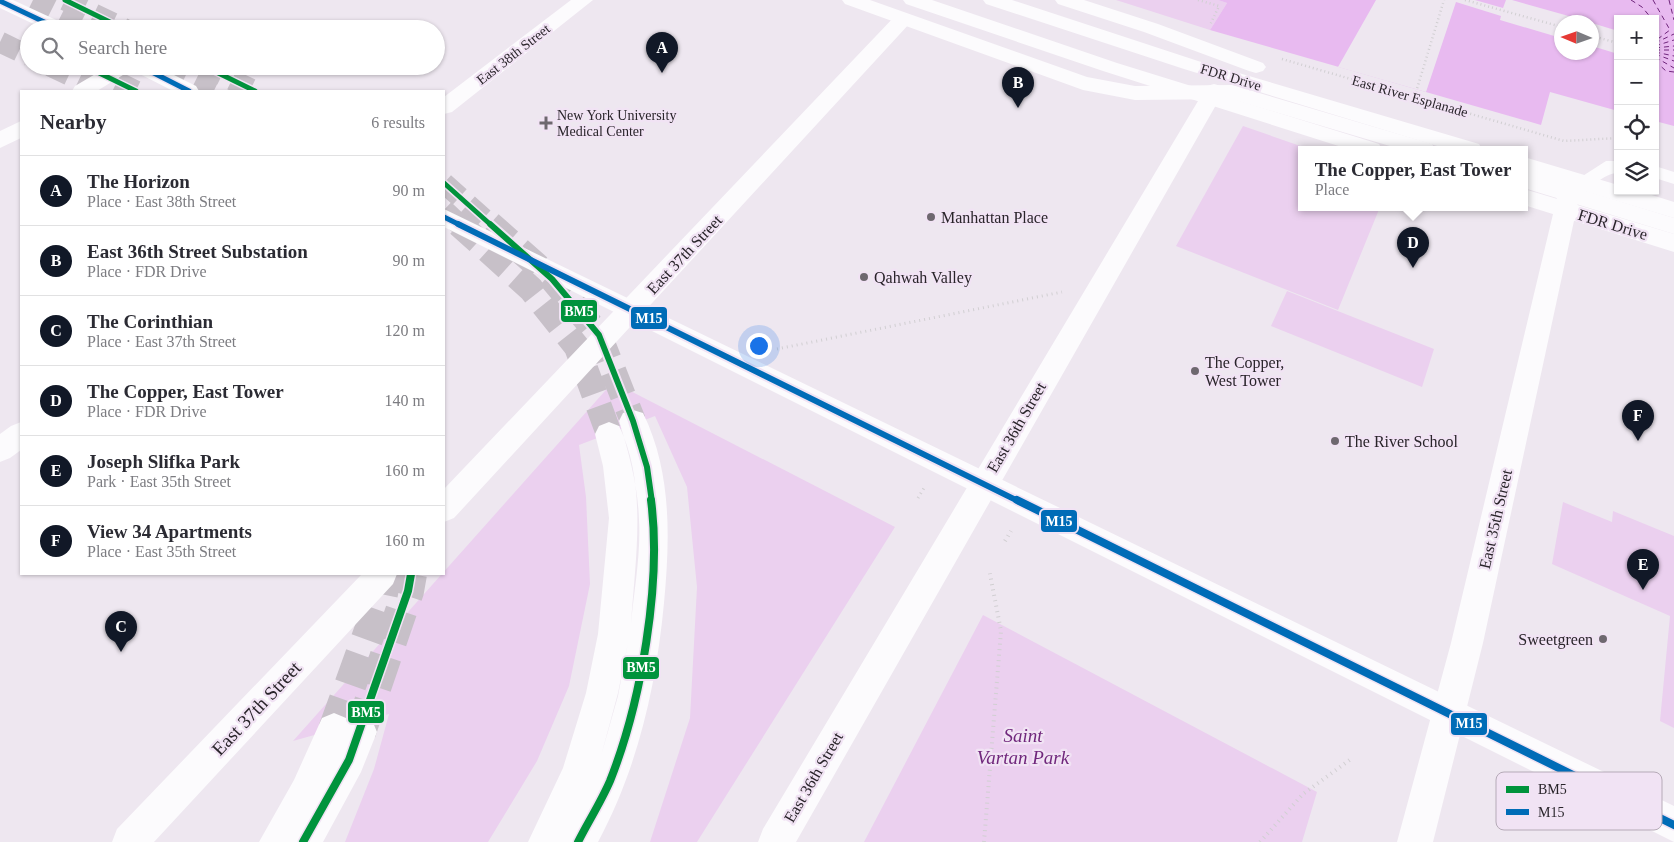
<!DOCTYPE html>
<html lang="en">
<head>
<meta charset="utf-8">
<style>
  :root { --surface:#fff; --page:#f7f7f7; --text:#2b2b33; --muted:#7c7c81; --line:#e1e1e2; --accent:#111827 }
  body { margin:0; font-family:Georgia,serif; background:var(--page); color:var(--text) }
  .controls { position:absolute; right:15px; top:15px; display:grid; overflow:hidden; border-radius:0px; box-shadow:0 1px 4px #0004 }
  .controls button { width:45px; height:45px; display:grid; place-items:center; padding:0; border:0; border-bottom:1px solid var(--line); background:var(--surface); color:var(--text); font:25px sans-serif }
  .compass { position:absolute; left:1554px; top:15px; width:45px; height:45px; border-radius:50%; background:var(--surface); box-shadow:0 1px 4px #0004; rotate:272deg }
  .you { position:absolute; left:758px; top:345px; width:18px; height:18px; margin:-12px; border:4px solid #fff; border-radius:50%; background:#1a73e8; box-shadow:0 0 0 8px #1a73e833 }
  .badge { display:grid; place-items:center; width:32px; height:32px; border-radius:50%; background:var(--accent); color:#fff; font-size:16px; font-weight:700 }
  .pin { position:absolute; translate:-50% -41px; filter:drop-shadow(0 1px 2px #0008) }
  .pin::after { content:''; position:absolute; top:26px; width:18px; height:15px; background:inherit; clip-path:polygon(0 0,100% 0,50% 100%) }
  .popup { position:absolute; left:1298px; top:146px; width:230px; height:65px; box-sizing:border-box; display:grid; place-content:center; border-radius:0px; background:var(--surface); filter:drop-shadow(0 1px 4px #0005); font-size:16px; white-space:nowrap; color:var(--muted) }
  .popup b { font-size:19px; color:var(--text) }
  .popup::after { content:''; position:absolute; left:50%; top:100%; margin-left:-10px; border:10px solid transparent; border-top-color:var(--surface) }
  .list { margin:0; padding:0; list-style:none }
  h2 { display:flex; justify-content:space-between; align-items:center; height:65px; margin:0; padding:0 20px; font-size:21px }
  h2 small { font-size:16px; font-weight:400; color:var(--muted) }
  .list li { display:grid; grid-template-columns:32px 1fr auto; gap:15px; align-items:center; box-sizing:border-box; height:70px; padding:0 20px; border-top:1px solid var(--line) }
  .list b { display:block; font-size:19px; white-space:nowrap }
  .list p { margin:0; font-size:16px; white-space:nowrap; color:var(--muted) }
  .list em { font-size:16px; font-style:normal; color:var(--muted) }
  .icon { flex:none; width:28px; height:28px; fill:none; stroke:currentColor; stroke-width:2; stroke-linecap:round; stroke-linejoin:round }
  .map { position:relative; flex:none; width:1674px; height:842px; overflow:hidden }
  .search { position:absolute; background:var(--surface); box-shadow:0 1px 4px #0004; left:20px; top:20px; width:425px; height:55px; display:flex; align-items:center; gap:12px; box-sizing:border-box; padding:0 18px; border-radius:28px; color:var(--muted); font-size:19px }
  .panel { position:absolute; background:var(--surface); box-shadow:0 1px 4px #0004; left:20px; top:90px; width:425px; height:485px; border-radius:0px }
  .map>svg:first-child { display:block }
</style>
</head>
<body>
<div class="map">
<svg width="1674" height="842" viewBox="0 0 1674 842">
  <rect width="100%" height="100%" fill="#eee7f0"/>
  <path fill="#ebd0ef" d="M 1116,0 L 1218,0 L 1227,3 L 1210,30 Z
    M 1243,126 L 1309,149 L 1302,149 L 1302,207 L 1380,207 L 1338,310 L 1176,246 Z
    M 1287,291 L 1434,349 L 1422,387 L 1271,326 Z
    M 613,382 L 895,527 L 697,842 L 650,842 L 690,718 L 697,587 L 687,487 L 655,416 L 579,445 L 586,497 L 590,584 L 569,686 L 537,761 L 488,842 L 345,842 L 374,769 L 389,714 L 293,741 Z
    M 1563,502 L 1612,522 L 1613,511 L 1674,536 L 1674,728 L 1660,721 L 1670,616 L 1552,564 Z
    M 983,615 L 1317,792 L 1302,842 L 864,842 Z"/>
  <path fill="#e8baf0" fill-rule="evenodd" d="M 1218,0 L 1674,0 L 1674,126 L 1655,121 L 1655,19 L 1618,19 L 1618,111 L 1550,92 L 1541,125 L 1210,30 L 1227,3 ZM 1562,22 L 1592,22 L 1592,52 L 1562,52 Z"/>
  <path fill="#eee7f0" d="M 1376,0 L 1475,0 L 1503,8 L 1506,0 L 1512,0 L 1590,22 L 1562,22 L 1561,38 L 1500,20 L 1501,16 L 1456,2 L 1426,92 L 1338,67 Z
    M 1592,23 L 1618,31 L 1618,54 L 1592,46 Z"/>
  <g fill="none" stroke-linecap="round" stroke-linejoin="round">
    <path stroke="#6f257b" stroke-width="1" stroke-dasharray="5 4" stroke-linecap="butt" d="M 1631,0 L 1642,7 L 1652,19
      M 1653,0 L 1670,30 L 1655,41
      M 1669,0 L 1674,20
      M 1655,23 L 1658,26 L 1655,30
      M 1655,43 L 1674,34
      M 1655,46 L 1674,40
      M 1655,48 L 1674,46
      M 1655,50 L 1674,50
      M 1655,52 L 1674,56
      M 1655,54 L 1674,61
      M 1655,57 L 1674,68
      M 1655,61 L 1666,71 L 1674,72"/>
    <path stroke="#c7c0c8" stroke-width="21" stroke-dasharray="21 11" stroke-linecap="butt" d="M 33,0 L 81,24
      M 65,0 L 125,29
      M 0,42 L 29,56
      M 50,66 L 103,91
      M 167,66 L 218,91
      M 203,66 L 255,91
      M 88,68 L 136,91
      M 444,183 L 491,225
      M 444,210 L 460,225"/>
    <path stroke="#c7c0c8" stroke-width="26" stroke-dasharray="26 13" stroke-linecap="butt" d="M 459,224 L 531,289 L 577,347 L 609,434
      M 490,224 L 552,279 L 599,335 L 633,421"/>
    <path stroke="#c7c0c8" stroke-width="32" stroke-dasharray="32 16" stroke-linecap="butt" d="M 334,730 L 380,603 L 386,574
      M 360,732 L 408,591 L 411,574"/>
    <path stroke="#d1cfd2" stroke-width="2.5" stroke-dasharray="1 3" stroke-linecap="butt" d="M 1198,0 L 1219,6 L 1210,25
      M 1465,0 L 1562,27
      M 1592,36 L 1618,43
      M 1282,59 L 1564,141 L 1618,138
      M 1416,92 L 1444,0"/>
    <path stroke="#d1cfd2" stroke-width="3" stroke-dasharray="1 4" stroke-linecap="butt" d="M 777,349 L 1062,292
      M 918,498 L 924,488"/>
    <path stroke="#d1cfd2" stroke-width="4" stroke-dasharray="1 4.5" stroke-linecap="butt" d="M 1005,541 L 1011,531
      M 984,842 L 1001,631 L 989,569
      M 1260,842 L 1303,794 L 1351,759"/>
    <path fill="#fcfbfd" fill-rule="evenodd" d="M 1606,161 L 1618,161 L 1618,173 C 1598,173 1584,202 1564,196 L 1562,192 L 1564,188 Z
      M 1655,166 L 1674,172 L 1674,184 L 1655,178 Z"/>
    <path fill="#fcfbfd" fill-rule="evenodd" d="M 571,0 L 593,0 L 452,112 L 444,114 L 444,97 Z
      M 109,66 L 134,66 L 131,70 L 97,91 L 72,91 L 75,86 Z
      M 1214,84 L 1221,86 L 1224,91 L 796,842 L 758,842 L 763,829 L 1204,91 L 1207,86 Z
      M 21,121 L 21,138 L 0,148 L 0,131 Z
      M 1569,185 L 1577,187 L 1580,193 L 1483,643 L 1433,842 L 1397,842 L 1451,643 L 1558,193 L 1561,187 Z
      M 21,422 L 21,450 L 10,458 L 0,462 L 0,434 L 11,426 Z"/>
    <path fill="#fcfbfd" fill-rule="evenodd" d="M 903,13 L 910,15 L 913,19 L 910,23 L 454,518 L 444,522 L 444,489 L 896,15 Z
      M 362,574 L 397,574 L 393,584 L 154,842 L 112,842 L 117,829 Z"/>
    <path fill="#fcfbfd" fill-rule="evenodd" d="M 0,0 L 13,0 L 67,25 L 70,29 L 44,29 L 0,8 Z
      M 842,0 L 870,0 L 1087,77 L 1135,86 L 1232,85 L 1432,144 L 1435,149 L 1400,149 L 1231,99 L 1135,100 L 1083,90 L 845,4 Z
      M 129,66 L 156,66 L 196,86 L 199,91 L 173,91 L 132,70 Z
      M 1524,172 L 1674,218 L 1674,234 L 1524,188 Z
      M 444,209 L 1674,806 L 1674,842 L 444,227 Z"/>
    <path fill="#fcfbfd" fill-rule="evenodd" d="M 903,0 L 932,0 L 1117,63 L 1379,144 L 1382,149 L 1348,149 L 1103,71 L 906,4 Z
      M 983,0 L 1012,0 L 1198,61 L 1479,144 L 1482,149 L 1447,149 L 1184,69 L 986,4 Z
      M 1055,0 L 1084,0 L 1158,24 L 1263,63 L 1266,67 L 1263,71 L 1256,73 L 1249,71 L 1144,32 L 1058,4 Z
      M 1524,157 L 1618,185 L 1618,191 L 1639,191 L 1674,202 L 1674,218 L 1524,173 Z
      M 1524,189 L 1674,234 L 1674,252 L 1524,205 Z
      M 633,410 L 643,413 C 672,472 670,539 664,603 C 656,687 638,767 598,842 L 528,842 L 563,768 L 586,693 L 598,634 L 609,518 L 603,466 L 595,434 L 599,426 L 609,422 L 619,426 C 648,485 635,561 631,624 C 634,590 641,554 639,520 C 638,486 629,453 619,421 L 623,413 ZM 628,643 L 618,696 L 601,756 L 618,693 Z
      M 334,713 L 346,718 L 347,722 L 360,715 L 372,720 L 377,732 L 361,772 L 323,842 L 259,842 L 294,780 L 322,718 Z"/>
    <defs>
      <path id="bus-1-far2" d="M 65,0 L 124,29
        M 85,66 L 136,91
        M 204,66 L 255,91
        M 444,183 L 491,225"/>
      <path id="bus-1-far1" d="M 490,224 L 552,279 L 599,335 L 633,421 L 647,467 L 652,502"/>
      <path id="bus-1" d="M 303,842 L 349,760 L 408,591 L 411,574
        M 578,842 C 588,822 601,802 610,781 C 641,703 662,583 651,500"/>
      <path id="bus-2-far2" d="M 0,1 L 59,29
        M 140,66 L 189,91
        M 444,217 L 460,225"/>
      <path id="bus-2-far1" d="M 458,224 L 1020,502"/>
      <path id="bus-2" d="M 1017,500 L 1674,825"/>
    </defs>
    <use href="#bus-1-far2" stroke="#f1e3f4" stroke-width="8"/>
    <use href="#bus-1-far1" stroke="#f1e3f4" stroke-width="10"/>
    <use href="#bus-1" stroke="#f1e3f4" stroke-width="11"/>
    <use href="#bus-2-far2" stroke="#f1e3f4" stroke-width="8"/>
    <use href="#bus-2-far1" stroke="#f1e3f4" stroke-width="10"/>
    <use href="#bus-2" stroke="#f1e3f4" stroke-width="11"/>
    <use href="#bus-1-far2" stroke="#00933c" stroke-width="5"/>
    <use href="#bus-1-far1" stroke="#00933c" stroke-width="6"/>
    <use href="#bus-1" stroke="#00933c" stroke-width="8"/>
    <use href="#bus-2-far2" stroke="#006cb7" stroke-width="5"/>
    <use href="#bus-2-far1" stroke="#006cb7" stroke-width="6"/>
    <use href="#bus-2" stroke="#006cb7" stroke-width="8"/>
  </g>
  <g fill="#6e686f" stroke="#f1e3f4" stroke-width="2">
    <path d="M543.5 115.5h5v5h5v5h-5v5h-5v-5h-5v-5h5z"/>
    <circle cx="931" cy="217" r="5"/>
    <circle cx="864" cy="277" r="5"/>
    <circle cx="1195" cy="371" r="5"/>
    <circle cx="1335" cy="441" r="5"/>
    <circle cx="1603" cy="639" r="5"/>
  </g>
  <g text-anchor="middle" stroke-width="4.5" stroke-linejoin="round" paint-order="stroke">
    <g font-size="14" fill="#29242a" stroke="#f1e3f4">
      <text transform="translate(513 54) rotate(-38)" y="5">East 38th Street</text>
      <text transform="translate(1231 77) rotate(17)" y="5">FDR Drive</text>
      <text transform="translate(1410 96) rotate(16)" y="5">East River Esplanade</text>
    </g>
    <g font-size="14" fill="#29242a" stroke="#f1e3f4" text-anchor="start">
      <text x="557" y="120">New York University<tspan x="557" dy="16">Medical Center</tspan></text>
    </g>
    <g font-size="16" fill="#29242a" stroke="#f1e3f4" text-anchor="start">
      <text x="941" y="223">Manhattan Place</text>
      <text x="874" y="283">Qahwah Valley</text>
      <text x="1205" y="368">The Copper,<tspan x="1205" dy="18">West Tower</tspan></text>
      <text x="1345" y="447">The River School</text>
      <text x="1593" y="645" text-anchor="end">Sweetgreen</text>
    </g>
    <g font-size="16" fill="#29242a" stroke="#f1e3f4">
      <text transform="translate(1613 224) rotate(17)" y="6">FDR Drive</text>
      <text transform="translate(684 254) rotate(-47)" y="6">East 37th Street</text>
      <text transform="translate(1016 427) rotate(-60)" y="6">East 36th Street</text>
      <text transform="translate(1495 519) rotate(-77)" y="6">East 35th Street</text>
      <text transform="translate(813 777) rotate(-60)" y="6">East 36th Street</text>
    </g>
    <g font-size="19" fill="#29242a" stroke="#f1e3f4">
      <text transform="translate(256 708) rotate(-47)" y="7">East 37th Street</text>
    </g>
    <g font-size="19" font-style="italic" fill="#70277c" stroke="#f1e3f4">
      <text x="1023" y="742">Saint<tspan x="1023" dy="22">Vartan Park</tspan></text>
    </g>
  </g>
  <rect x="1496" y="772" width="166" height="58" rx="8" fill="#f1e3f4" stroke="#b5aab7" stroke-width="1"/>
  <rect x="1506" y="786" width="23" height="7" fill="#00933c"/>
  <rect x="1506" y="809" width="23" height="6" fill="#006cb7"/>
  <g font-size="14" fill="#29242a">
    <text x="1538" y="794">BM5</text>
    <text x="1538" y="817">M15</text>
  </g>
  <g stroke="#f1e3f4" stroke-width="2">
    <rect x="560" y="299" width="38" height="24" rx="5" fill="#00933c"/>
    <rect x="630" y="306" width="38" height="24" rx="5" fill="#006cb7"/>
    <rect x="1040" y="509" width="38" height="24" rx="5" fill="#006cb7"/>
    <rect x="622" y="656" width="38" height="24" rx="5" fill="#00933c"/>
    <rect x="347" y="700" width="38" height="24" rx="5" fill="#00933c"/>
    <rect x="1450" y="712" width="38" height="24" rx="5" fill="#006cb7"/>
  </g>
  <g font-size="14" text-anchor="middle" font-weight="bold" fill="#fff">
    <text x="579" y="316">BM5</text>
    <text x="649" y="323">M15</text>
    <text x="1059" y="526">M15</text>
    <text x="641" y="672">BM5</text>
    <text x="366" y="717">BM5</text>
    <text x="1469" y="728">M15</text>
  </g>
</svg>
<div class="controls">
<button>+</button>
<button>−</button>
<button><svg class="icon" aria-label="locate" viewBox="0 0 24 24"><circle cx="12" cy="12" r="6"/><path d="M12 2v4M12 18v4M2 12h4M18 12h4"/></svg></button>
<button><svg class="icon" aria-label="layers" viewBox="0 0 24 24"><path d="M12 4l9 5-9 5-9-5zM3 14l9 5 9-5"/></svg></button>
</div>
<svg class="compass" viewBox="-18 -18 36 36"><path d="M0-13l5 13h-10z" fill="#e53935"/><path d="M0 13l5-13h-10z" fill="#7c7c81"/></svg>
<div class="you"></div>
<div class="pin badge" style="left:662px;top:73px">A</div>
<div class="pin badge" style="left:1018px;top:108px">B</div>
<div class="pin badge" style="left:121px;top:652px">C</div>
<div class="pin badge" style="left:1413px;top:268px">D</div>
<div class="popup"><b>The Copper, East Tower</b>Place</div>
<div class="pin badge" style="left:1643px;top:590px">E</div>
<div class="pin badge" style="left:1638px;top:441px">F</div>
<div class="search"><svg class="icon" aria-label="search" viewBox="0 0 24 24"><circle cx="10" cy="10" r="6"/><path d="M15 15l6 6"/></svg>Search here</div>
<section class="panel">
<h2>Nearby<small>6 results</small></h2>
<ul class="list">
<li><span class="badge">A</span><div><b>The Horizon</b><p>Place · East 38th Street</p></div><em>90 m</em></li>
<li><span class="badge">B</span><div><b>East 36th Street Substation</b><p>Place · FDR Drive</p></div><em>90 m</em></li>
<li><span class="badge">C</span><div><b>The Corinthian</b><p>Place · East 37th Street</p></div><em>120 m</em></li>
<li><span class="badge">D</span><div><b>The Copper, East Tower</b><p>Place · FDR Drive</p></div><em>140 m</em></li>
<li><span class="badge">E</span><div><b>Joseph Slifka Park</b><p>Park · East 35th Street</p></div><em>160 m</em></li>
<li><span class="badge">F</span><div><b>View 34 Apartments</b><p>Place · East 35th Street</p></div><em>160 m</em></li>
</ul>
</section>
</div>
</body>
</html>
